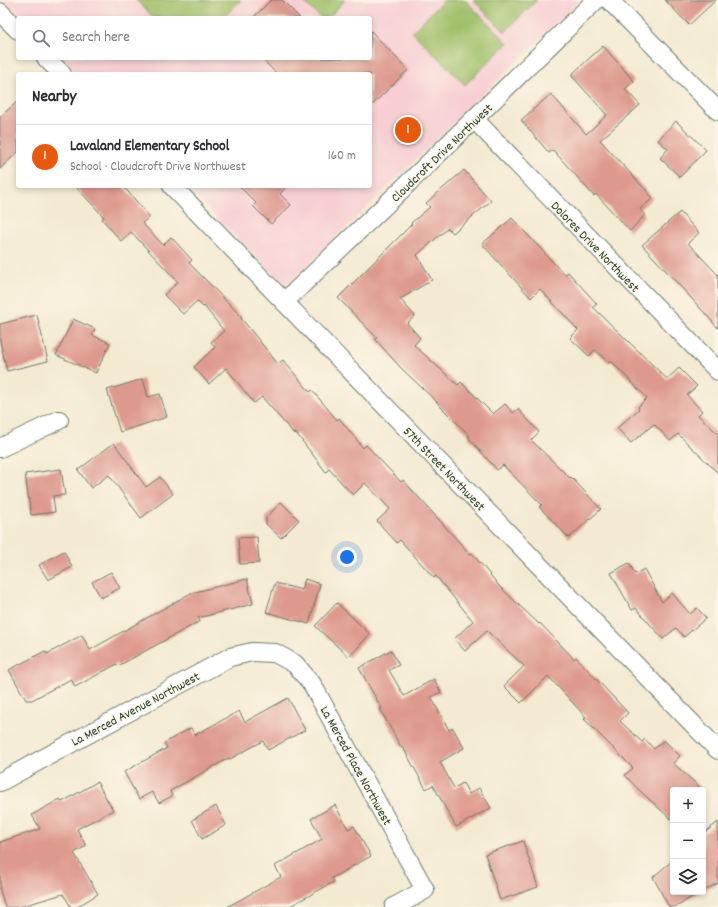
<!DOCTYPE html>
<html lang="en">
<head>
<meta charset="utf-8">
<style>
  :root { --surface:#fff; --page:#f7f7f7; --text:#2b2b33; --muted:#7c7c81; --line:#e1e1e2; --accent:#ea580c }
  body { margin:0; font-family:Dekko,sans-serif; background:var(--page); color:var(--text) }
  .controls { position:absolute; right:12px; bottom:12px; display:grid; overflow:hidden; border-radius:4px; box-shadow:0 2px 6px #0003 }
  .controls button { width:36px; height:36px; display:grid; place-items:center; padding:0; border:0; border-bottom:1px solid var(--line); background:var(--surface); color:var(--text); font:20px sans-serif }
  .you { position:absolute; left:347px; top:557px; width:14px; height:14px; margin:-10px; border:3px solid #fff; border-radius:50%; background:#1a73e8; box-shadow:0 0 0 6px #1a73e833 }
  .badge { display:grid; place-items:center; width:26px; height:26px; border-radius:50%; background:var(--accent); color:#fff; font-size:13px; font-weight:700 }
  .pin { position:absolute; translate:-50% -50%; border:2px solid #fff; box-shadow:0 1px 4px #0006 }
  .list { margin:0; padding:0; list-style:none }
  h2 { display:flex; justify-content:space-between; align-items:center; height:52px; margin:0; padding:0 16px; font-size:17px }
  h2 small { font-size:13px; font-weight:400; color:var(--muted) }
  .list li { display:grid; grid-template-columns:26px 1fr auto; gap:12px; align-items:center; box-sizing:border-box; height:64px; padding:0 16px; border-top:1px solid var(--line) }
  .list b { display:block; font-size:15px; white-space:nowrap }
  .list p { margin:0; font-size:13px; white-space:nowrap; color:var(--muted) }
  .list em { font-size:13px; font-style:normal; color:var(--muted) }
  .icon { flex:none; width:22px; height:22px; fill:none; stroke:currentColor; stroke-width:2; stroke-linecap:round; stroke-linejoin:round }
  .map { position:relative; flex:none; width:718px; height:907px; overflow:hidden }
  .search { position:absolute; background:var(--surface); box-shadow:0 2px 6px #0003; left:16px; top:16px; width:356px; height:44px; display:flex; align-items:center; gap:10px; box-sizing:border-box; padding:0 14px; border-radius:4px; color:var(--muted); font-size:15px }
  .panel { position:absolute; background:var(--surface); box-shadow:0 2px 6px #0003; left:16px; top:72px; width:356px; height:116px; border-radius:4px }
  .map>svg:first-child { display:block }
</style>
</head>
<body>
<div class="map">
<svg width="718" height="907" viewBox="0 0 718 907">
  <rect width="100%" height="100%" fill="#fcf5e5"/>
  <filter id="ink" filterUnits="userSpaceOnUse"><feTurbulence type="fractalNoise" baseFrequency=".025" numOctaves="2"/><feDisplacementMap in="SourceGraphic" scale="8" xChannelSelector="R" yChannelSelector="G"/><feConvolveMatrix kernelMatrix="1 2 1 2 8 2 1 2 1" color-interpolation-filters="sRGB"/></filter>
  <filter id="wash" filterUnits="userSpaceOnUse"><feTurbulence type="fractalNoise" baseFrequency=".012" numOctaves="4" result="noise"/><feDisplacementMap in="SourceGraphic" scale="16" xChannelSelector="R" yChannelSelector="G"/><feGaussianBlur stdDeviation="0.9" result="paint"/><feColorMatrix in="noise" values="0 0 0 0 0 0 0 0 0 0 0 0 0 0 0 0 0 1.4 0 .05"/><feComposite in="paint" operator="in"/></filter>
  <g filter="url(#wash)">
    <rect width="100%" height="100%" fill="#f3ead1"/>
    <path fill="#f7cfd3" d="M 4,0 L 580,0 L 285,287 L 186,186 L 370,186 L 370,74 L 77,74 L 61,58 L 370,58 L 370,18 L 22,18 Z"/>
    <path fill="#9fbf68" stroke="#5f7e4e" d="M 136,0 L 241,0 L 223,18 L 154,18 Z
      M 302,0 L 345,0 L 328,18 L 321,18 Z
      M 444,0 L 465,0 L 508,43 L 465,85 L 412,32 Z
      M 473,0 L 537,0 L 505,32 Z"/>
    <g id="blocks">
      <path fill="#de998e" d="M 271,0 L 282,0 L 300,18 L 253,18 Z
        M 665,0 L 716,0 L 689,25 Z
        M 370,30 L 408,70 L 370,107 L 370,74 L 277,74 L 261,58 L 370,58 Z
        M 603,46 L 634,81 L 625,89 L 640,105 L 600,140 L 653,198 L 640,209 L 645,215 L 630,231 L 596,194 L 594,196 L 553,150 L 549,153 L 521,120 L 551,94 L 586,134 L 607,115 L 571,75 Z
        M 18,101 L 18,152 L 0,169 L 0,117 Z
        M 676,121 L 706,150 L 680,177 L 660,158 L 668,149 L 658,140 Z
        M 464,170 L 491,201 L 453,233 L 448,228 L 417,255 L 432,280 L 400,299 L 415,316 L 407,323 L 420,338 L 414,345 L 458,385 L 461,382 L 493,414 L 505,404 L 513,413 L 518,409 L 539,432 L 531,440 L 570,478 L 571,477 L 601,509 L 569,538 L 539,507 L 542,505 L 503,465 L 497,470 L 468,437 L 470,436 L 439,405 L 439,404 L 400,367 L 375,339 L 377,338 L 338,298 L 412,224 L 411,223 L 430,207 L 426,203 Z
        M 75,186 L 123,186 L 150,217 L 142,223 L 163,245 L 171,237 L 192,260 L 189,263 L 242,317 L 241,318 L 278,364 L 283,360 L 310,392 L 312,390 L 337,420 L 339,418 L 363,448 L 366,445 L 401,482 L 403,480 L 470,554 L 472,553 L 500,587 L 539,624 L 540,623 L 574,659 L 576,657 L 614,698 L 628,713 L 620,721 L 642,742 L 645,739 L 654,749 L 664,740 L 680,756 L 673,763 L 703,790 L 673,790 L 673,821 L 638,789 L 625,775 L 633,768 L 584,719 L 586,717 L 548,676 L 521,703 L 504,686 L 524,666 L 487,631 L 465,651 L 454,639 L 473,621 L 436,576 L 434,578 L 400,540 L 397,543 L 377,521 L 390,509 L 365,483 L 353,495 L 329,469 L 326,472 L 296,433 L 294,434 L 262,397 L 254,403 L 226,368 L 209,384 L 194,367 L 215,347 L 211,342 L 224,331 L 204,306 L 203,307 L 197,301 L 183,314 L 164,295 L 178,282 L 131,232 L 121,241 L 102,219 L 104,217 Z
        M 239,186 L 287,186 L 280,194 L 291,205 L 271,224 L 253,206 L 256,203 Z
        M 680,212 L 699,233 L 688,243 L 718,275 L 718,328 L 692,299 L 642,245 Z
        M 512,218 L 565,275 L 568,272 L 597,304 L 593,307 L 667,379 L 679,368 L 697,386 L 687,395 L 702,411 L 698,415 L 718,434 L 718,473 L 678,434 L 670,441 L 654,424 L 631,443 L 617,428 L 639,409 L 638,407 L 647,398 L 611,361 L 609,363 L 595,350 L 589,356 L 570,338 L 578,330 L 540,289 L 531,298 L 482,244 Z
        M 37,315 L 48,361 L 7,371 L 0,341 L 0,324 Z
        M 73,319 L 95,329 L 92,335 L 110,343 L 96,373 L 56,355 Z
        M 143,379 L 148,397 L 160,394 L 167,417 L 120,432 L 107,390 Z
        M 114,443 L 146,487 L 160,477 L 173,494 L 141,518 L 109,475 L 91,488 L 78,470 Z
        M 61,469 L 65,495 L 53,496 L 55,512 L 31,515 L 25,474 Z
        M 281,502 L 299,520 L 281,538 L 266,524 L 266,518 Z
        M 257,537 L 259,563 L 240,564 L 238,538 Z
        M 64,551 L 72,567 L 48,580 L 39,565 Z
        M 629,563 L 635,574 L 644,569 L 662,602 L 672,593 L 690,614 L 697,608 L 706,618 L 684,637 L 676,628 L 663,639 L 636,608 L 632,610 L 611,573 Z
        M 111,572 L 120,588 L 101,598 L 92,582 Z
        M 247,579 L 253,604 L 198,618 L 200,621 L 118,666 L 117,664 L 75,687 L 71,679 L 32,700 L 26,700 L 9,670 L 45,651 L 47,654 L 82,635 L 90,650 L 191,593 Z
        M 305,579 L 320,584 L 309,624 L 266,612 L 275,583 L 302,590 Z
        M 337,603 L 370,634 L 349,657 L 315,626 Z
        M 391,650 L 399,665 L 389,670 L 404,696 L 434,679 L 441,692 L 431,697 L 449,730 L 453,728 L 464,748 L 440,762 L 454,788 L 463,783 L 469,794 L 479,788 L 491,808 L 456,827 L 433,785 L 426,789 L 402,746 L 401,747 L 380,709 L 382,709 L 359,668 Z
        M 288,698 L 305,730 L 268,750 L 263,741 L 230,759 L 229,758 L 170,791 L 172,796 L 159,803 L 152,792 L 139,799 L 124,772 L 167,748 L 164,743 L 191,728 L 195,735 L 239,711 L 245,722 Z
        M 97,782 L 113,810 L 77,829 L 86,846 L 74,853 L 98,894 L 77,907 L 71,907 L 63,894 L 19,907 L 5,907 L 0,890 L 0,842 L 40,829 L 32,815 L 60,799 L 62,802 Z
        M 335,805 L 348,829 L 354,826 L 371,856 L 332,878 L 334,882 L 288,907 L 227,907 L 281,877 L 275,866 L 322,839 L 311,819 Z
        M 216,806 L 226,825 L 202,839 L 192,820 Z
        M 718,822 L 718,883 L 703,891 L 703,834 Z
        M 523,841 L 538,887 L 500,900 L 485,854 Z
        M 673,860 L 673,892 L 701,892 L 674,907 L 669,907 L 653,877 Z"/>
    </g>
  </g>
  <g filter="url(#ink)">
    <use href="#blocks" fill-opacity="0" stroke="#697a6b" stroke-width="1"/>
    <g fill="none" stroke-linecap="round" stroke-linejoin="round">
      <defs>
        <path id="minor" d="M 609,0 L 718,111
          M 0,12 L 18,30
          M 46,58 L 62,74
          M 474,119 L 718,371
          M 172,186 L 718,750
          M 284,302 L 396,195 L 596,0
          M 0,448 L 59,420
          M 0,782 L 230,657 L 252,652 L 275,653 L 295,664 L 312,684 L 425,890 L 394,907"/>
      </defs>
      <use href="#minor" stroke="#697a6b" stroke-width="20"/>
      <use href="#minor" stroke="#fff" stroke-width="18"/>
    </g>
  </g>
  <g text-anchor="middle" stroke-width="3" stroke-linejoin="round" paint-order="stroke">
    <g font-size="13" fill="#1f3d34" stroke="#fcf5e5">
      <text transform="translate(441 152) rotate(-44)" y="5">Cloudcroft Drive Northwest</text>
      <text transform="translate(596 246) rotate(46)" y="5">Dolores Drive Northwest</text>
      <text transform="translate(445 468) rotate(46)" y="5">57th Street Northwest</text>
      <text transform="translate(135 708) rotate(-28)" y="5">La Merced Avenue Northwest</text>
      <text transform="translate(357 765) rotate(61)" y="5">La Merced Place Northwest</text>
    </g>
  </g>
</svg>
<div class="controls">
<button>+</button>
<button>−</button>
<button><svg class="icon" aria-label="layers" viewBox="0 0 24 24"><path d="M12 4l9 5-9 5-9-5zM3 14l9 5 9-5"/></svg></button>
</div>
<div class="you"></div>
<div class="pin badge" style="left:408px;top:130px">1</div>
<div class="search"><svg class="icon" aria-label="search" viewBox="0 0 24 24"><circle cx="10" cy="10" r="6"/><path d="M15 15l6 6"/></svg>Search here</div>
<section class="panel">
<h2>Nearby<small></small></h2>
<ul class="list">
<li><span class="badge">1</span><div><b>Lavaland Elementary School</b><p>School · Cloudcroft Drive Northwest</p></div><em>160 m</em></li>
</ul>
</section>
</div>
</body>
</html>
